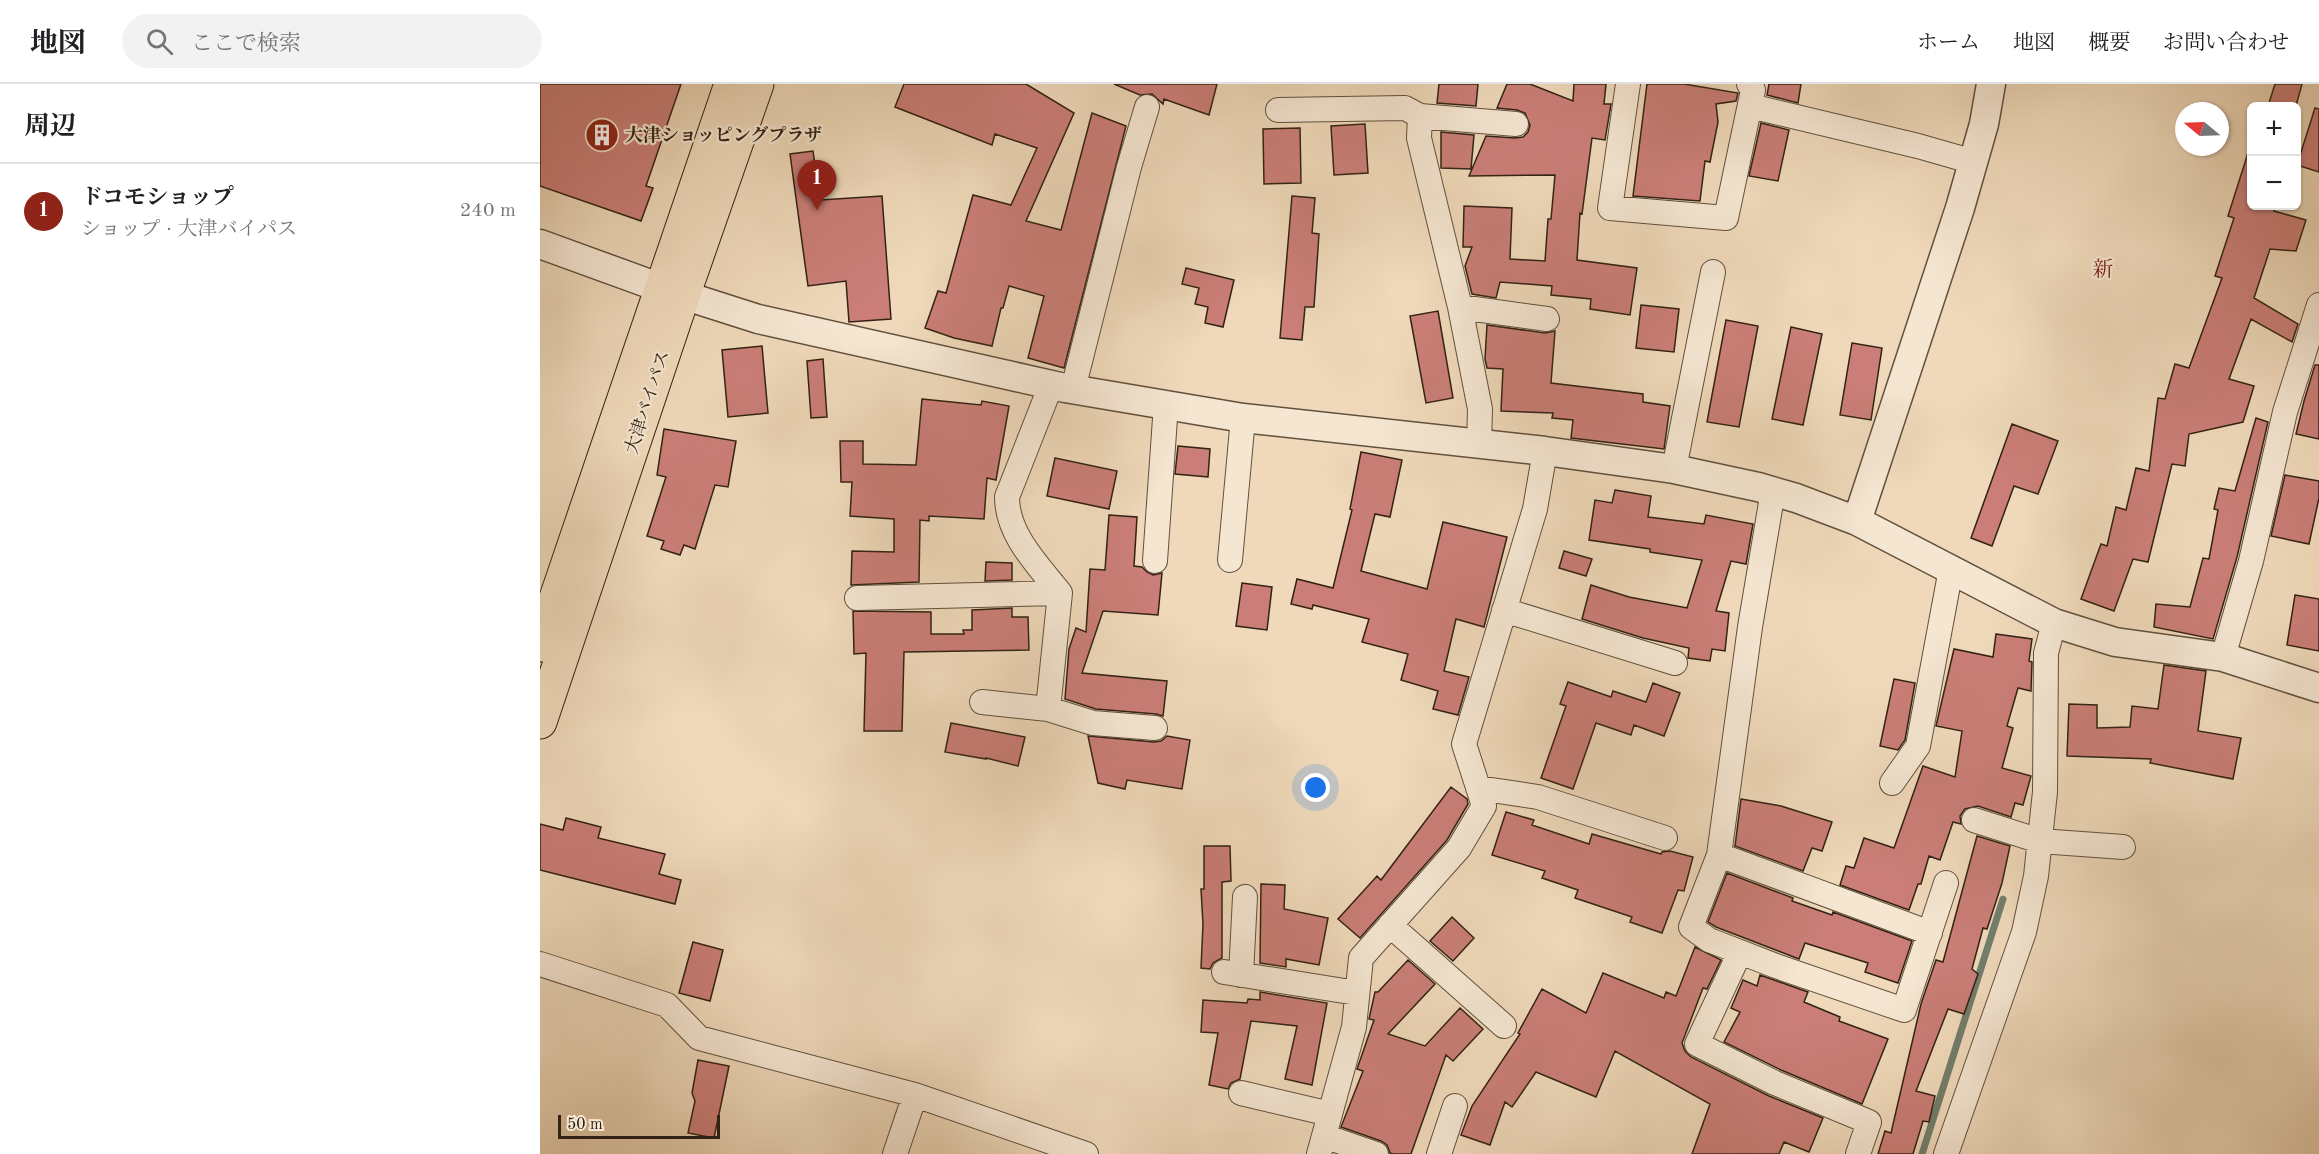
<!DOCTYPE html>
<html lang="ja">
<head>
<meta charset="utf-8">
<style>
  :root { --surface:#fff; --page:#f2f2f2; --text:#202124; --muted:#757577; --line:#e0e0e0; --accent:#8f2418 }
  body { margin:0; font-family:"Old Standard TT","Noto Serif JP",serif; background:var(--page); color:var(--text) }
  .controls { position:absolute; right:18px; top:18px; display:grid; overflow:hidden; border-radius:9px; box-shadow:0 2px 4px #0004 }
  .controls button { width:54px; height:54px; display:grid; place-items:center; padding:0; border:0; border-bottom:2px solid var(--line); background:var(--surface); color:var(--text); font:30px sans-serif }
  .compass { position:absolute; left:1635px; top:18px; width:54px; height:54px; border-radius:50%; background:var(--surface); box-shadow:0 2px 4px #0004; rotate:289deg }
  .scale { position:absolute; left:18px; bottom:15px; width:162px; box-sizing:border-box; padding-left:6px; border:3px solid #322213; border-top:0; font-size:16px; line-height:21px; white-space:nowrap; color:#322213; -webkit-text-stroke:4px #f5e6d2; paint-order:stroke }
  .you { position:absolute; left:776px; top:704px; width:21px; height:21px; margin:-15px; border:4px solid #fff; border-radius:50%; background:#1a73e8; box-shadow:0 0 0 9px #1a73e833 }
  .badge { display:grid; place-items:center; width:39px; height:39px; border-radius:50%; background:var(--accent); color:#fff; font-size:20px; font-weight:700 }
  .pin { position:absolute; translate:-50% -50px; filter:drop-shadow(0 2px 3px #0008) }
  .pin::after { content:''; position:absolute; top:32px; width:21px; height:18px; background:inherit; clip-path:polygon(0 0,100% 0,50% 100%) }
  .list { margin:0; padding:0; list-style:none }
  h2 { display:flex; justify-content:space-between; align-items:center; height:78px; margin:0; padding:0 24px; font-size:26px }
  h2 small { font-size:20px; font-weight:400; color:var(--muted) }
  .list li { display:grid; grid-template-columns:39px 1fr auto; gap:18px; align-items:center; box-sizing:border-box; height:96px; padding:0 24px; border-top:2px solid var(--line) }
  .list b { display:block; font-size:22px; white-space:nowrap }
  .list p { margin:0; font-size:20px; white-space:nowrap; color:var(--muted) }
  .list em { font-size:20px; font-style:normal; color:var(--muted) }
  .icon { flex:none; width:33px; height:33px; fill:none; stroke:currentColor; stroke-width:2; stroke-linecap:round; stroke-linejoin:round }
  .map { position:relative; flex:none; width:1779px; height:1070px; overflow:hidden }
  header { display:flex; align-items:center; gap:36px; box-sizing:border-box; height:84px; padding:0 30px; background:var(--surface); border-bottom:2px solid var(--line) }
  header strong { font-size:28px }
  nav { display:flex; gap:33px; margin-inline-start:auto; font-size:21px }
  .search { width:420px; height:54px; background:var(--page); display:flex; align-items:center; gap:15px; box-sizing:border-box; padding:0 21px; border-radius:33px; color:var(--muted); font-size:22px }
  main { display:flex }
  aside { flex:1; background:var(--surface) }
  .map>svg:first-child { display:block }
</style>
</head>
<body>
<header>
<strong>地図</strong>
<div class="search"><svg class="icon" aria-label="search" viewBox="0 0 24 24"><circle cx="10" cy="10" r="6"/><path d="M15 15l6 6"/></svg>ここで検索</div>
<nav><a>ホーム</a><a>地図</a><a>概要</a><a>お問い合わせ</a></nav>
</header>
<main>
<aside>
<h2>周辺<small></small></h2>
<ul class="list">
<li><span class="badge">1</span><div><b>ドコモショップ</b><p>ショップ · 大津バイパス</p></div><em>240 m</em></li>
</ul>
</aside>
<div class="map">
<svg width="1779" height="1070" viewBox="0 0 1779 1070">
  <rect width="100%" height="100%" fill="#efd9ba"/>
  <filter id="stains"><feTurbulence type="fractalNoise" baseFrequency=".00333" numOctaves="4"/><feColorMatrix values="0 0 0 0 .2 0 0 0 0 .09 0 0 0 0 .02 0 0 0 .5 -.17"/></filter>
  <radialGradient id="worn" r=".72"><stop offset=".6" stop-color="#630" stop-opacity="0"/><stop offset="1" stop-color="#630" stop-opacity=".3"/></radialGradient>
  <g fill="none" stroke-linecap="round" stroke-linejoin="round">
    <path stroke="#727e6d" stroke-width="7" d="M 1382,1070 L 1463,815"/>
  </g>
  <path fill="#ca7e77" stroke="#322213" stroke-width="1.5" d="M 0,0 L 141,0 L 106,102 L 113,104 L 101,137 L 0,102 Z
    M 364,0 L 486,0 L 534,29 L 486,137 L 521,146 L 552,29 L 586,42 L 524,284 L 488,274 L 504,212 L 469,202 L 463,224 L 461,224 L 452,262 L 414,254 L 385,244 L 398,207 L 406,209 L 433,111 L 471,121 L 497,64 L 455,50 L 452,61 L 355,23 Z
    M 574,0 L 677,0 L 669,31 L 624,15 L 623,20 L 612,10 L 600,11 Z
    M 899,0 L 938,0 L 936,22 L 897,19 Z
    M 967,0 L 990,0 L 1033,17 L 1034,0 L 1066,0 L 1064,20 L 1071,20 L 1065,56 L 1052,54 L 1042,130 L 1040,129 L 1037,176 L 1097,184 L 1090,231 L 1050,225 L 1051,215 L 1011,211 L 1012,202 L 960,198 L 956,214 L 932,210 L 925,182 L 932,163 L 923,163 L 924,122 L 972,124 L 970,175 L 1005,177 L 1008,135 L 1011,135 L 1015,91 L 929,92 L 946,52 L 975,54 L 983,53 L 988,48 L 990,41 L 985,29 L 977,26 L 957,24 Z
    M 1107,0 L 1144,0 L 1198,9 L 1196,17 L 1176,20 L 1178,38 L 1170,78 L 1165,77 L 1160,117 L 1093,112 Z
    M 1229,0 L 1261,0 L 1258,19 L 1227,11 Z
    M 1735,0 L 1762,0 L 1756,22 L 1728,22 Z
    M 1775,24 L 1779,25 L 1779,88 L 1757,81 Z
    M 1221,39 L 1249,46 L 1238,97 L 1209,92 Z
    M 825,40 L 828,89 L 794,91 L 791,42 Z
    M 760,44 L 761,99 L 724,100 L 723,45 Z
    M 901,48 L 934,51 L 931,85 L 901,84 Z
    M 273,67 L 280,116 L 342,112 L 351,235 L 309,238 L 306,197 L 268,202 L 250,70 Z
    M 1708,69 L 1712,70 L 1712,122 L 1736,122 L 1734,127 L 1766,136 L 1756,167 L 1730,165 L 1714,214 L 1758,240 L 1752,258 L 1711,235 L 1689,295 L 1714,302 L 1703,338 L 1649,350 L 1645,382 L 1632,380 L 1608,478 L 1593,475 L 1574,527 L 1541,515 L 1561,460 L 1567,462 L 1576,423 L 1586,426 L 1596,384 L 1609,387 L 1618,314 L 1625,315 L 1635,280 L 1649,284 L 1682,194 L 1675,192 L 1694,134 L 1688,132 Z
    M 752,112 L 775,114 L 772,149 L 779,150 L 774,223 L 765,223 L 762,256 L 740,254 Z
    M 646,184 L 694,196 L 683,243 L 665,239 L 668,223 L 655,220 L 659,204 L 642,200 Z
    M 1101,221 L 1139,225 L 1134,268 L 1096,264 Z
    M 898,227 L 913,314 L 886,319 L 870,232 Z
    M 1186,236 L 1218,242 L 1199,343 L 1167,338 Z
    M 947,241 L 1005,249 L 1015,247 L 1011,299 L 1103,310 L 1103,318 L 1130,322 L 1124,365 L 1031,354 L 1033,336 L 1012,334 L 1013,329 L 961,327 L 963,285 L 947,284 L 945,275 Z
    M 1251,243 L 1282,250 L 1263,341 L 1232,335 Z
    M 1312,259 L 1342,264 L 1331,336 L 1300,331 Z
    M 222,262 L 228,329 L 188,333 L 182,266 Z
    M 283,275 L 287,333 L 271,334 L 267,277 Z
    M 1775,281 L 1779,281 L 1779,355 L 1756,350 L 1764,317 Z
    M 382,315 L 441,321 L 442,317 L 469,322 L 456,396 L 447,394 L 444,435 L 389,432 L 389,437 L 380,436 L 379,498 L 311,501 L 312,467 L 354,468 L 354,435 L 310,432 L 312,398 L 301,398 L 300,357 L 323,357 L 323,380 L 376,381 Z
    M 1716,334 L 1728,338 L 1697,473 L 1673,555 L 1614,543 L 1616,520 L 1650,523 L 1663,474 L 1669,475 L 1678,426 L 1674,425 L 1679,404 L 1695,407 Z
    M 1472,340 L 1518,357 L 1498,410 L 1474,402 L 1452,462 L 1431,454 Z
    M 124,345 L 196,357 L 188,403 L 175,401 L 155,465 L 144,461 L 140,471 L 121,465 L 124,457 L 107,452 L 126,393 L 117,391 Z
    M 638,362 L 670,365 L 668,393 L 635,390 Z
    M 821,368 L 862,376 L 850,433 L 835,430 L 821,487 L 887,505 L 903,438 L 967,453 L 944,543 L 916,535 L 904,587 L 929,593 L 918,631 L 893,625 L 898,607 L 861,596 L 868,570 L 822,558 L 829,535 L 773,521 L 772,525 L 751,520 L 757,495 L 793,504 L 812,426 L 810,425 Z
    M 515,374 L 577,387 L 569,425 L 507,412 Z
    M 1745,391 L 1779,397 L 1779,414 L 1769,460 L 1731,452 Z
    M 1075,406 L 1111,412 L 1108,433 L 1164,440 L 1166,431 L 1213,440 L 1206,480 L 1191,477 L 1176,527 L 1189,529 L 1185,567 L 1172,565 L 1170,577 L 1148,574 L 1149,564 L 1103,554 L 1042,535 L 1051,501 L 1089,513 L 1147,524 L 1162,476 L 1110,468 L 1110,465 L 1049,456 L 1055,416 L 1072,419 Z
    M 569,431 L 597,433 L 594,482 L 602,483 L 607,488 L 613,491 L 622,489 L 618,531 L 563,527 L 542,589 L 627,597 L 623,632 L 616,630 L 556,625 L 525,615 L 529,565 L 536,544 L 546,548 L 550,485 L 565,486 Z
    M 1024,467 L 1052,475 L 1046,492 L 1019,484 Z
    M 446,478 L 472,479 L 472,496 L 445,497 Z
    M 702,499 L 732,503 L 727,546 L 696,542 Z
    M 1755,511 L 1779,515 L 1779,567 L 1747,561 Z
    M 472,524 L 472,533 L 488,533 L 489,566 L 364,568 L 362,647 L 324,647 L 326,569 L 314,570 L 313,527 L 391,528 L 391,550 L 424,550 L 423,546 L 432,546 L 432,526 Z
    M 1456,550 L 1492,555 L 1489,577 L 1492,578 L 1491,607 L 1478,604 L 1467,642 L 1473,644 L 1462,684 L 1491,692 L 1483,721 L 1475,719 L 1471,733 L 1438,722 L 1425,725 L 1420,732 L 1421,740 L 1413,738 L 1400,776 L 1389,772 L 1381,800 L 1378,800 L 1369,826 L 1300,801 L 1306,782 L 1314,784 L 1324,754 L 1354,764 L 1383,682 L 1415,693 L 1422,647 L 1396,642 L 1414,565 L 1453,573 Z
    M 1624,581 L 1666,587 L 1658,647 L 1701,654 L 1693,695 L 1610,679 L 1611,675 L 1527,672 L 1529,620 L 1557,621 L 1557,644 L 1590,643 L 1592,622 L 1618,625 Z
    M 1354,595 L 1375,599 L 1365,656 L 1358,666 L 1340,662 Z
    M 1028,598 L 1071,613 L 1073,607 L 1106,618 L 1113,599 L 1140,609 L 1124,652 L 1094,641 L 1091,651 L 1056,639 L 1033,705 L 1001,694 L 1026,622 L 1020,620 Z
    M 411,639 L 485,653 L 478,682 L 446,674 L 446,675 L 405,668 Z
    M 548,652 L 614,658 L 621,657 L 627,652 L 650,656 L 642,705 L 587,696 L 585,705 L 558,699 Z
    M 911,703 L 927,715 L 928,720 L 907,756 L 820,854 L 798,835 L 837,792 L 841,796 Z
    M 1201,715 L 1241,722 L 1292,738 L 1282,767 L 1272,764 L 1263,787 L 1195,762 Z
    M 966,728 L 994,736 L 992,741 L 1049,760 L 1052,750 L 1121,770 L 1122,768 L 1130,767 L 1153,773 L 1144,807 L 1138,806 L 1122,849 L 1090,838 L 1092,833 L 1035,814 L 1038,806 L 1002,794 L 1005,787 L 952,771 Z
    M 26,734 L 61,743 L 58,754 L 125,770 L 119,790 L 141,796 L 135,820 L 0,786 L 0,740 L 23,746 Z
    M 1437,752 L 1470,762 L 1462,799 L 1447,845 L 1443,844 L 1432,885 L 1438,890 L 1424,930 L 1408,925 L 1376,1007 L 1395,1012 L 1389,1038 L 1383,1037 L 1373,1070 L 1338,1070 L 1345,1047 L 1351,1049 L 1381,920 L 1396,876 L 1403,878 Z
    M 664,762 L 690,762 L 691,797 L 682,798 L 682,874 L 673,879 L 670,885 L 661,884 L 663,840 L 661,805 L 664,805 Z
    M 1187,789 L 1253,814 L 1252,817 L 1292,831 L 1293,828 L 1372,857 L 1358,899 L 1325,888 L 1328,879 L 1265,859 L 1259,875 L 1176,843 L 1168,838 Z
    M 721,800 L 745,801 L 744,825 L 788,834 L 779,881 L 746,875 L 746,883 L 720,879 Z
    M 912,833 L 934,854 L 913,877 L 890,857 Z
    M 153,858 L 183,866 L 170,917 L 139,909 Z
    M 1155,863 L 1181,876 L 1167,905 L 1163,904 L 1142,959 L 1145,967 L 1151,973 L 1229,1012 L 1283,1034 L 1269,1068 L 1244,1058 L 1239,1070 L 1152,1070 L 1170,1020 L 1075,967 L 1056,1013 L 996,988 L 972,1023 L 965,1018 L 950,1061 L 921,1051 L 932,1022 L 980,950 L 978,949 L 1002,905 L 1046,929 L 1063,889 L 1124,914 L 1126,908 L 1136,912 Z
    M 868,876 L 895,900 L 848,950 L 885,962 L 920,924 L 943,945 L 913,977 L 906,971 L 871,1070 L 853,1070 L 850,1069 L 847,1061 L 841,1057 L 801,1043 L 823,987 L 817,985 L 834,936 L 829,935 L 835,908 L 838,908 Z
    M 1220,891 L 1268,908 L 1264,918 L 1300,933 L 1299,937 L 1348,955 L 1322,1020 L 1241,986 L 1184,958 L 1200,928 L 1191,924 L 1203,896 L 1217,902 Z
    M 720,908 L 787,919 L 772,1001 L 745,995 L 757,942 L 711,937 L 700,995 L 691,999 L 688,1005 L 669,1001 L 678,949 L 661,948 L 663,916 L 707,919 L 708,915 L 720,916 Z
    M 158,976 L 189,982 L 174,1054 L 148,1049 L 155,1017 L 152,1009 Z"/>
  <g fill="none" stroke-linecap="round" stroke-linejoin="round">
    <defs>
      <path id="minor" d="M 1088,0 L 1070,124 L 1186,134 L 1213,6 L 1209,0
        M 1210,22 L 1378,62 L 1434,78
        M 738,26 L 865,24 L 880,32 L 976,40
        M 880,32 L 879,54 L 920,223 L 940,325 L 939,361
        M 920,223 L 1007,235
        M 533,305 L 589,83 L 607,23
        M 1134,385 L 1173,188
        M 1233,407 L 1210,543 L 1179,771 L 1151,843 L 1169,856 L 1236,882 L 1364,926 L 1406,799
        M 690,476 L 703,334
        M 615,477 L 626,320
        M 317,514 L 520,509
        M 964,526 L 1135,579
        M 1683,573 L 1711,477 L 1745,328 L 1779,221
        M 442,618 L 508,625 L 520,509 C 498,481 467,451 467,413 L 511,301
        M 508,625 L 553,639 L 615,644
        M 1352,699 L 1378,662 L 1411,485
        M 938,704 L 998,713 L 1125,754
        M 1434,736 L 1500,757 L 1583,763
        M 1179,771 L 1390,849
        M 850,841 L 964,942
        M 1200,868 L 1157,960 L 1235,999 L 1329,1038 L 1318,1070
        M 0,880 L 127,921 L 159,954 L 375,1011 L 546,1070
        M 684,888 L 817,909
        M 701,891 L 705,813
        M 701,1009 L 790,1030
        M 784,1052 L 836,1070
        M 355,1070 L 375,1011
        M 779,1070 L 814,943 L 821,874 L 919,764 L 944,722 L 924,660 L 995,425 L 1005,367
        M 899,1070 L 915,1022
        M 1406,1070 L 1484,848 L 1496,792 L 1505,708 L 1506,569 L 1514,539"/>
      <path id="tertiary" d="M 0,160 L 121,204 L 218,235 L 525,304 L 703,334 L 1005,367 L 1134,385 L 1218,403 L 1256,414 L 1317,437 L 1514,539 L 1575,558 L 1683,573 L 1779,604
        M 1317,437 L 1420,124 L 1444,40 L 1451,0"/>
      <path id="trunk" d="M 0,561 L 191,0
        M 0,638 L 143,212 L 217,0"/>
    </defs>
    <use href="#minor" stroke="#61503d" stroke-width="26"/>
    <use href="#tertiary" stroke="#61503d" stroke-width="31"/>
    <use href="#trunk" stroke="#322213" stroke-width="35"/>
    <use href="#minor" stroke="#f5e6d2" stroke-width="24"/>
    <use href="#tertiary" stroke="#f5e6d2" stroke-width="28"/>
    <use href="#trunk" stroke="#efd9ba" stroke-width="33"/>
  </g>
  <defs>
    <symbol id="building-disc" viewBox="-11 -11 22 22"><circle r="9.5" fill="#8f2418" stroke="#f5e6d2"/><path d="M-4-6H4V6H1V3H-1V6H-4ZM-2.5-4.3h1.7v1.8h-1.7ZM.8-4.3h1.7v1.8H.8ZM-2.5-1h1.7V.8h-1.7ZM.8-1h1.7V.8H.8Z" fill="#fff"/></symbol>
  </defs>
  <g fill-rule="evenodd">
    <use href="#building-disc" x="43" y="32" width="38" height="38"/>
  </g>
  <g text-anchor="middle" stroke-width="4.5" stroke-linejoin="round" paint-order="stroke">
    <g font-size="18" font-weight="bold" fill="#322213" stroke="#f5e6d2" text-anchor="start">
      <text x="85" y="57">大津ショッピングプラザ</text>
    </g>
    <g font-size="18" fill="#322213" stroke="#f5e6d2">
      <text transform="translate(107 318) rotate(-72)" y="6">大津バイパス</text>
    </g>
    <g font-size="21" fill="#7a1f14" stroke="#f5e6d2">
      <text x="1563" y="192">新</text>
    </g>
  </g>
  <rect width="100%" height="100%" filter="url(#stains)"/>
  <rect width="100%" height="100%" fill="url(#worn)"/>
</svg>
<div class="controls">
<button>+</button>
<button>−</button>
</div>
<svg class="compass" viewBox="-18 -18 36 36"><path d="M0-13l5 13h-10z" fill="#e53935"/><path d="M0 13l5-13h-10z" fill="#757577"/></svg>
<div class="scale">50 m</div>
<div class="you"></div>
<div class="pin badge" style="left:277px;top:126px">1</div>
</div>
</main>
</body>
</html>
